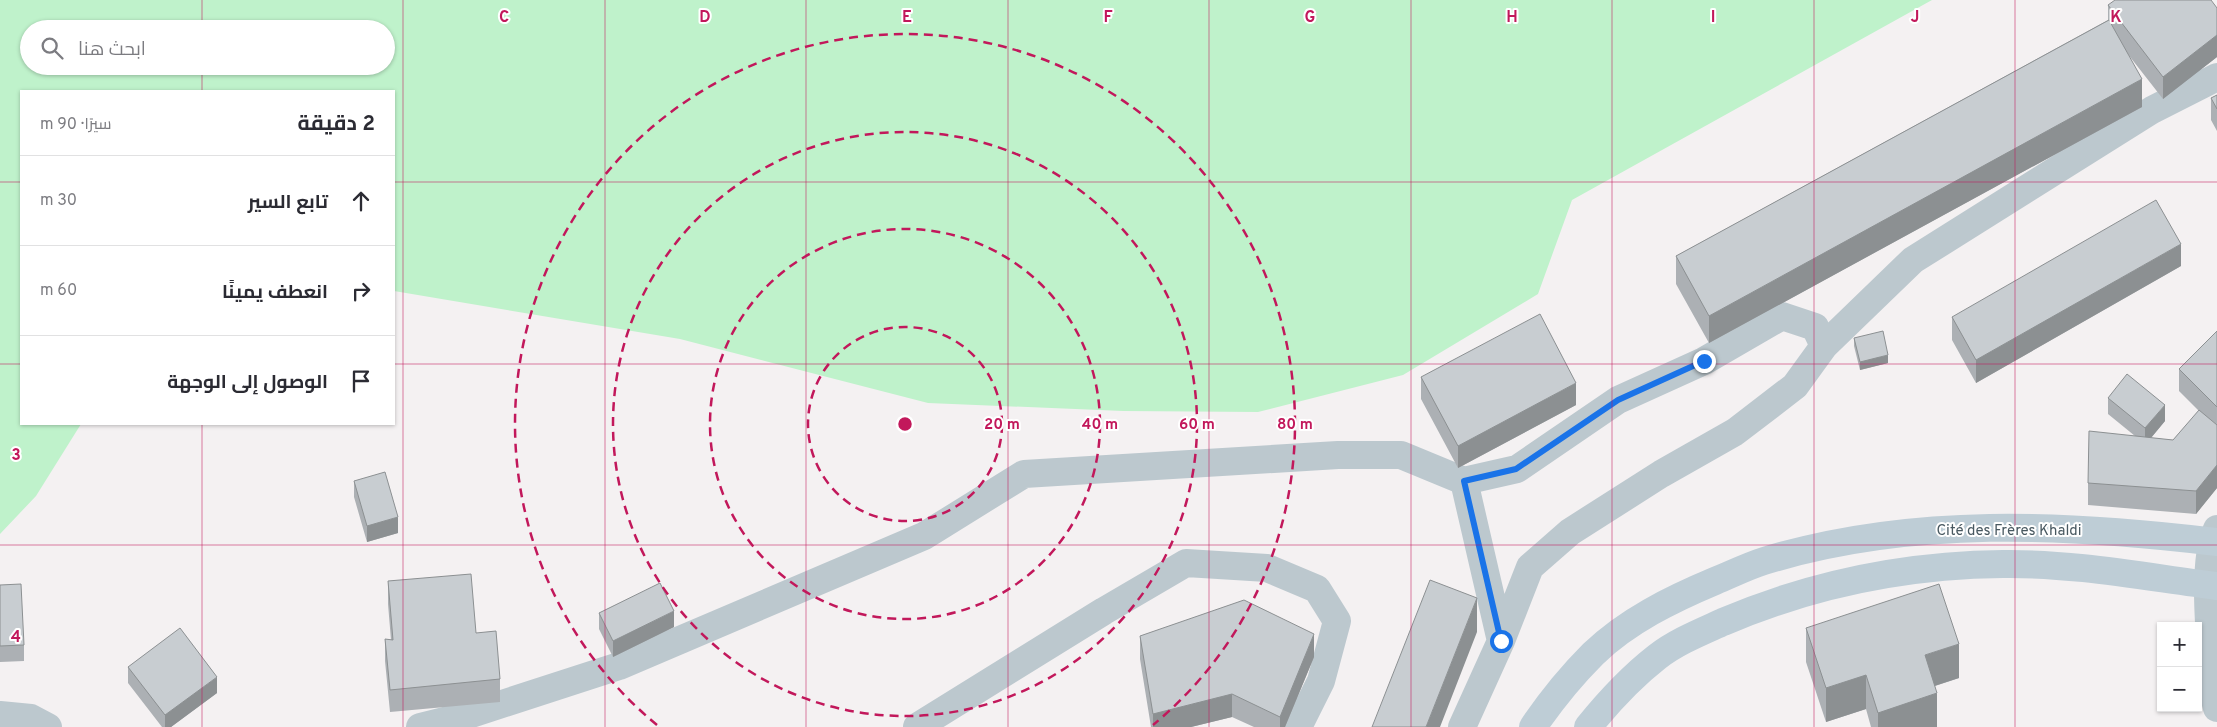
<!DOCTYPE html>
<html lang="ar">
<head>
<meta charset="utf-8">
<style>
  :root { --surface:#fff; --page:#f2f2f3; --text:#2b2b33; --muted:#7c7c81; --line:#e1e1e2 }
  body { margin:0; font-family:Overpass,Cairo,sans-serif; background:var(--page); color:var(--text); direction:rtl }
  .controls { position:absolute; right:15px; bottom:15px; display:grid; overflow:hidden; border-radius:0px; box-shadow:0 1px 4px #0004 }
  .controls button { width:45px; height:45px; display:grid; place-items:center; padding:0; border:0; border-bottom:1px solid var(--line); background:var(--surface); color:var(--text); font:25px sans-serif }
  .stop { position:absolute; width:15px; height:15px; margin:-11px; border:4px solid #1a73e8; border-radius:50%; background:#fff }
  .stop.end { background:#1a73e8; border-color:#fff; box-shadow:0 1px 5px #0008 }
  .list { margin:0; padding:0; list-style:none }
  h2 { display:flex; justify-content:space-between; align-items:center; height:65px; margin:0; padding:0 20px; font-size:21px }
  h2 small { font-size:16px; font-weight:400; color:var(--muted) }
  .list li { display:grid; grid-template-columns:32px 1fr auto; gap:15px; align-items:center; box-sizing:border-box; height:90px; padding:0 20px; border-top:1px solid var(--line) }
  .list b { display:block; font-size:19px; white-space:nowrap }
  .list em { font-size:16px; font-style:normal; color:var(--muted) }
  .icon { flex:none; width:28px; height:28px; fill:none; stroke:currentColor; stroke-width:2; stroke-linecap:round; stroke-linejoin:round }
  .map { position:relative; flex:none; width:2217px; height:727px; overflow:hidden; direction:ltr }
  .search { position:absolute; background:var(--surface); box-shadow:0 1px 4px #0004; left:20px; top:20px; width:375px; height:55px; display:flex; align-items:center; gap:12px; box-sizing:border-box; padding:0 18px; border-radius:28px; color:var(--muted); font-size:19px }
  .panel { position:absolute; background:var(--surface); box-shadow:0 1px 4px #0004; left:20px; top:90px; width:375px; height:335px; border-radius:0px; direction:rtl }
  .map>svg:first-child { display:block }
</style>
</head>
<body>
<div class="map">
<svg width="2217" height="727" viewBox="0 0 2217 727">
  <rect width="100%" height="100%" fill="#f4f1f2"/>
  <path fill="#bff2cb" fill-rule="evenodd" d="M 0,0 L 1932,0 L 1572,200 L 1538,294 L 1403,375 L 1258,412 L 1123,411 L 928,403 L 680,339 L 394,291 L 394,91 L 21,91 L 21,424 L 81,424 L 36,496 L 0,534 ZM 29,29 L 386,29 L 386,66 L 29,66 Z"/>
  <g fill="none" stroke-linecap="round" stroke-linejoin="round">
    <path stroke="#bcc8ce" stroke-width="28" d="M 1824,346 L 1913,260 L 2152,110 L 2217,77
      M 1464,481 L 1501,641
      M 2217,529 C 2200,564 2212,655 2214,696 L 2217,708
      M 0,715 L 31,718 L 48,727
      M 420,727 L 468,715 L 619,666 L 924,536 L 1024,474 L 1338,455 L 1401,455 L 1464,481 L 1517,469 L 1618,400 L 1704,361 L 1782,316 L 1815,327 L 1824,346 L 1795,386 L 1735,432 L 1661,474 L 1570,532 L 1530,567 L 1501,641 L 1462,727
      M 917,727 L 1104,611 L 1186,563 L 1267,568 L 1317,589 L 1337,621 L 1321,681 L 1298,727"/>
    <path stroke="#becdd6" stroke-width="28" d="M 1533,727 C 1550,702 1572,675 1593,654 C 1627,621 1672,599 1715,581 C 1732,574 1748,566 1764,561 C 1911,516 2067,524 2217,542
      M 1588,727 C 1609,701 1630,678 1657,657 C 1676,642 1701,632 1723,622 C 1812,584 1906,565 2003,564 C 2074,563 2146,577 2217,586"/>
  </g>
  <path fill="#acb0b4" d="M 2108,5 L 2217,8 L 2217,57 L 2163,99 L 2127,53 L 2142,107 L 1709,343 L 1676,284 L 1676,256 L 2108,20 Z
    M 2217,95 L 2217,131 L 2211,120 L 2211,98 Z
    M 2181,266 L 1976,383 L 1952,340 L 1952,317 Z
    M 2217,331 L 2217,488 L 2196,514 L 2088,505 L 2088,483 L 2135,436 L 2108,414 L 2108,398 L 2165,421 L 2151,438 L 2173,440 L 2199,411 L 2179,391 L 2179,369 Z
    M 1854,338 L 1888,363 L 1860,370 L 1854,346 Z
    M 1421,377 L 1576,405 L 1458,468 L 1421,399 Z
    M 354,481 L 398,533 L 367,542 L 354,497 Z
    M 388,581 L 476,633 L 500,679 L 500,702 L 390,712 L 385,661 L 385,639 L 391,640 L 388,604 Z
    M 0,585 L 24,645 L 24,661 L 0,662 Z
    M 599,613 L 674,627 L 613,657 L 599,629 Z
    M 1806,628 L 1959,678 L 1935,686 L 1937,727 L 1871,727 L 1866,709 L 1826,722 L 1806,662 Z
    M 1140,636 L 1314,657 L 1285,727 L 1254,727 L 1232,717 L 1191,727 L 1151,727 L 1140,659 Z
    M 128,667 L 217,693 L 171,727 L 162,727 L 128,683 Z"/>
  <path fill="#8c9092" d="M 2217,35 L 2217,57 L 2163,99 L 2163,77 Z
    M 2142,79 L 2142,107 L 1709,343 L 1709,316 Z
    M 2181,244 L 2181,266 L 1976,383 L 1976,360 Z
    M 1888,355 L 1888,363 L 1860,370 L 1860,362 Z
    M 1576,383 L 1576,405 L 1458,468 L 1458,446 Z
    M 2165,405 L 2165,421 L 2145,445 L 2145,428 Z
    M 2217,465 L 2217,488 L 2196,514 L 2196,491 Z
    M 398,517 L 398,533 L 367,542 L 367,526 Z
    M 1477,598 L 1477,632 L 1440,727 L 1426,727 Z
    M 674,611 L 674,627 L 613,657 L 613,641 Z
    M 1314,634 L 1314,657 L 1285,727 L 1280,727 L 1280,717 Z
    M 1959,644 L 1959,678 L 1925,689 L 1925,655 Z
    M 1866,675 L 1866,709 L 1826,722 L 1826,688 Z
    M 217,677 L 217,693 L 171,727 L 165,727 L 165,715 Z
    M 1937,693 L 1937,727 L 1878,727 L 1878,713 Z
    M 1232,694 L 1232,717 L 1191,727 L 1153,727 L 1153,714 Z"/>
  <path fill="#c8cdd1" stroke="#8c9092" d="M 2115,0 L 2211,0 L 2217,8 L 2217,35 L 2163,77 L 2108,5 Z
    M 2109,20 L 2142,79 L 1709,316 L 1676,256 Z
    M 2217,95 L 2217,109 L 2211,98 Z
    M 2156,200 L 2181,244 L 1976,360 L 1952,317 Z
    M 1540,314 L 1576,383 L 1458,446 L 1421,377 Z
    M 1883,331 L 1888,355 L 1860,362 L 1854,338 Z
    M 2217,331 L 2217,407 L 2179,369 Z
    M 2127,374 L 2165,405 L 2145,428 L 2108,398 Z
    M 2199,410 L 2217,425 L 2217,465 L 2196,491 L 2088,483 L 2089,431 L 2173,440 Z
    M 385,472 L 398,517 L 367,526 L 354,481 Z
    M 471,574 L 476,633 L 496,631 L 500,679 L 390,690 L 385,639 L 393,640 L 388,581 Z
    M 1430,580 L 1477,598 L 1426,727 L 1372,727 Z
    M 660,583 L 674,611 L 613,641 L 599,613 Z
    M 21,584 L 24,645 L 0,646 L 0,585 Z
    M 1939,584 L 1959,644 L 1925,655 L 1937,693 L 1878,713 L 1866,675 L 1826,688 L 1806,628 Z
    M 1244,600 L 1314,634 L 1280,717 L 1232,694 L 1153,714 L 1140,636 Z
    M 180,628 L 217,677 L 165,715 L 128,667 Z"/>
  <g fill="none" stroke-linecap="round" stroke-linejoin="round">
    <path stroke="#1a73e8" stroke-width="6" d="M 1501,641 L 1464,481 L 1516,469 L 1618,400 L 1704,361"/>
  </g>
  <path fill="none" stroke="#c2185b" stroke-width="1" stroke-opacity="0.55" d="M 202,0 L 202,29M 403,0 L 403,727M 605,0 L 605,727M 806,0 L 806,727M 1008,0 L 1008,727M 1209,0 L 1209,727M 1411,0 L 1411,727M 1612,0 L 1612,727M 1814,0 L 1814,727M 2015,0 L 2015,727M 202,66 L 202,91M 0,182 L 21,182M 394,182 L 2217,182M 0,364 L 21,364M 394,364 L 2217,364M 202,424 L 202,727M 0,545 L 2217,545"/>
  <g fill="none" stroke="#c2185b" stroke-width="2.5" stroke-dasharray="9 6">
    <circle cx="905" cy="424" r="97"/>
    <circle cx="905" cy="424" r="195"/>
    <circle cx="905" cy="424" r="292"/>
    <path d="M657 725A390 390 0 1 1 1153 725"/>
  </g>
  <g text-anchor="middle" stroke-width="4" stroke-linejoin="round" paint-order="stroke">
    <g font-size="15" fill="#485860" stroke="#fff">
      <text x="2009" y="535">Cité des Frères Khaldi</text>
    </g>
  </g>
  <g font-size="16" text-anchor="middle" font-weight="bold" fill="#c2185b" stroke="#fff" stroke-width="4" stroke-linejoin="round" paint-order="stroke">
    <text x="504" y="22">C</text>
    <text x="705" y="22">D</text>
    <text x="907" y="22">E</text>
    <text x="1108" y="22">F</text>
    <text x="1310" y="22">G</text>
    <text x="1512" y="22">H</text>
    <text x="1713" y="22">I</text>
    <text x="1915" y="22">J</text>
    <text x="2116" y="22">K</text>
    <text x="16" y="460">3</text>
    <text x="16" y="642">4</text>
  </g>
  <circle cx="905" cy="424" r="8" fill="#c2185b" stroke="#fff" stroke-width="2.5"/>
  <g font-size="15" text-anchor="middle" font-weight="bold" fill="#c2185b" stroke="#fff" stroke-width="4" stroke-linejoin="round" paint-order="stroke">
    <text x="1002" y="429">20 m</text>
    <text x="1100" y="429">40 m</text>
    <text x="1197" y="429">60 m</text>
    <text x="1295" y="429">80 m</text>
  </g>
</svg>
<div class="controls">
<button>+</button>
<button>−</button>
</div>
<div class="stop" style="left:1501px;top:641px"></div>
<div class="stop end" style="left:1704px;top:361px"></div>
<div class="search"><svg class="icon" aria-label="search" viewBox="0 0 24 24"><circle cx="10" cy="10" r="6"/><path d="M15 15l6 6"/></svg>ابحث هنا</div>
<section class="panel">
<h2>2 دقيقة<small>سيرًا · 90 m</small></h2>
<ul class="list">
<li><svg class="icon" aria-label="ahead" viewBox="0 0 24 24"><path d="M12 20V5M6 11l6-6 6 6"/></svg><div><b>تابع السير</b></div><em>30 m</em></li>
<li><svg class="icon" aria-label="right" viewBox="0 0 24 24"><path d="M7 20v-9h11M14 6l5 5-5 5"/></svg><div><b>انعطف يمينًا</b></div><em>60 m</em></li>
<li><svg class="icon" aria-label="arrive" viewBox="0 0 24 24"><path d="M6 21V4h12l-3 4 3 4H6"/></svg><div><b>الوصول إلى الوجهة</b></div></li>
</ul>
</section>
</div>
</body>
</html>
